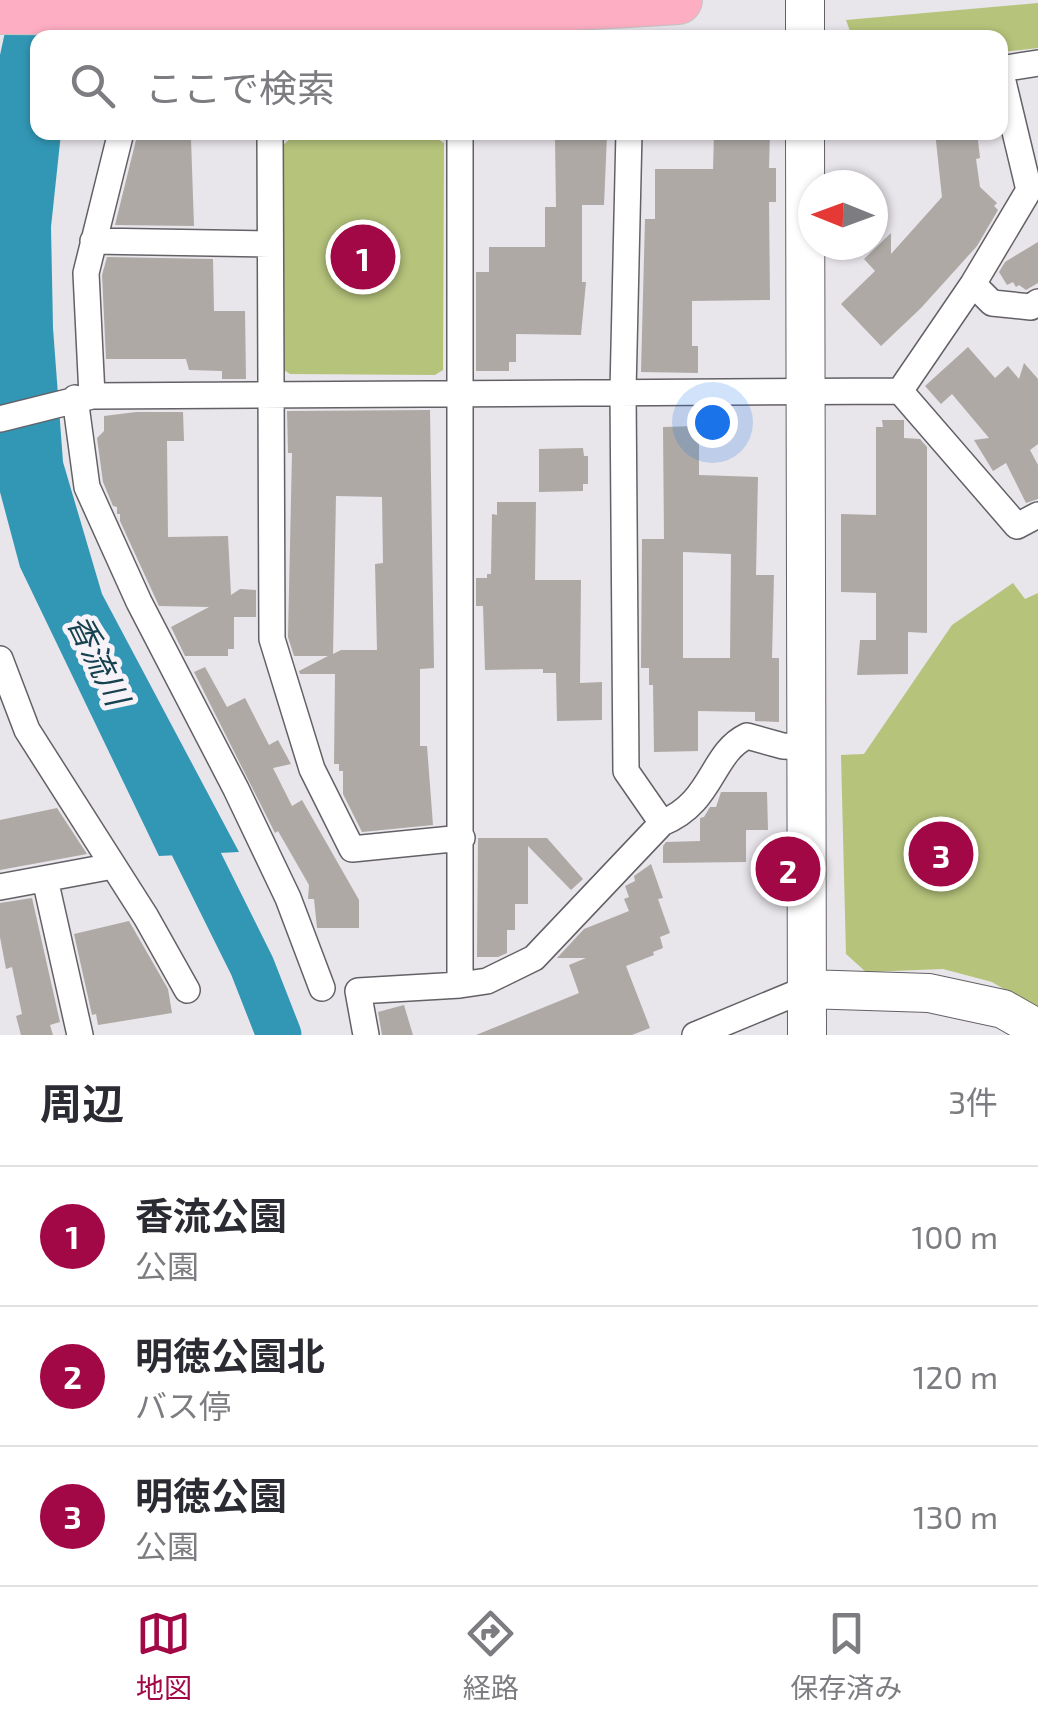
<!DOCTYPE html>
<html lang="ja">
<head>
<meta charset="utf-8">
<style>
  :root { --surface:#fff; --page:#f2f2f3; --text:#2b2b33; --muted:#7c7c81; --line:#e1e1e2; --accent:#a20845 }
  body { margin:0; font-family:"Exo 2","Noto Sans JP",sans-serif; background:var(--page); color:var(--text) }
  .compass { position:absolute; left:798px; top:170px; width:90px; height:90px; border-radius:50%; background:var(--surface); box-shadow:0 2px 8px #0004; rotate:271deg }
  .you { position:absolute; left:712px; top:422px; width:35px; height:35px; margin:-25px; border:8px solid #fff; border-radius:50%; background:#1a73e8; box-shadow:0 0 0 15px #1a73e833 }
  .badge { display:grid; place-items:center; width:65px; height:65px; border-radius:50%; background:var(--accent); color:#fff; font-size:32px; font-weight:700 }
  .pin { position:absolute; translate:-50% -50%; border:5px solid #fff; box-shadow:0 2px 10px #0006 }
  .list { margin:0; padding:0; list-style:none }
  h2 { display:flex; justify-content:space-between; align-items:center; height:130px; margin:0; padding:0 40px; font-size:42px }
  h2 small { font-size:32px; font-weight:400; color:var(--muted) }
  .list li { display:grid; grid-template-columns:65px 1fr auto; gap:30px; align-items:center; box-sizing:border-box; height:140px; padding:0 40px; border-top:2px solid var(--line) }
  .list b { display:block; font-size:38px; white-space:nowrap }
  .list p { margin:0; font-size:32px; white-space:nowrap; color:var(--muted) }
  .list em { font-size:32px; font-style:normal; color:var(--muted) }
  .icon { flex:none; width:55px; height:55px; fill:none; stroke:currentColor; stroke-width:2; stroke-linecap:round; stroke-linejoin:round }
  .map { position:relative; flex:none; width:1038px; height:1035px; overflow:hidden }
  .search { position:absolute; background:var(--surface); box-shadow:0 2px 8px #0004; left:30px; right:30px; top:30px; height:110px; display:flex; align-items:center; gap:25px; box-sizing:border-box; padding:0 35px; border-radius:20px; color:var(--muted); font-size:38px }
  .sheet { height:550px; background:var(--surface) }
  nav { display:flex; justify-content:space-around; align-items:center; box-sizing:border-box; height:140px; border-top:2px solid var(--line); background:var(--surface); font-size:28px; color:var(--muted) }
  nav a { display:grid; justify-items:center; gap:5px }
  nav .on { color:var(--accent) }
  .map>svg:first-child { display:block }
</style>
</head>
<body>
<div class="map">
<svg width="1038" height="1035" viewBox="0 0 1038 1035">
  <rect width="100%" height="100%" fill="#e8e5eb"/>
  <path fill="#b5c37b" d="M 1038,3 L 1038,48 L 1001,52 L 1000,38 L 852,37 L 846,20 Z
    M 435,137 L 444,143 L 443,370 L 435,375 L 290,374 L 284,370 L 283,145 L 290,139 Z
    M 1013,583 L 1025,599 L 1038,593 L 1038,1009 L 992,982 L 943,969 L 866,972 L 846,954 L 841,755 L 864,754 L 952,625 Z"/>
  <path fill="#3297b5" d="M 12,0 L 84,0 L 75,37 L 38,38 L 38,132 L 61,133 L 51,227 L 53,328 L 63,462 L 102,594 L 239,852 L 159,856 L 20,567 L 0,492 L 0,55 Z"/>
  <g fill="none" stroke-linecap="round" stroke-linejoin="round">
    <path stroke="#3297b5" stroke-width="45" d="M 169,799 L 252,966 L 279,1035"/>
  </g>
  <path fill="#aea9a5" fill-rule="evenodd" d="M 770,132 L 769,168 L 776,168 L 776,202 L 769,202 L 770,300 L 692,301 L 692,346 L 698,346 L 698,373 L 641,372 L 645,219 L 655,219 L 655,169 L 713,169 L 714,134 Z
    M 935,132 L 977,132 L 980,158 L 976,159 L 980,187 L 997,203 L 994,206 L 998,210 L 977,246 L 921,308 L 881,346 L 841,304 L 875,271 L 864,259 L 891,233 L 891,254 L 942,197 Z
    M 561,133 L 607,135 L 604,205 L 582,205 L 582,282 L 586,282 L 581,335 L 516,334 L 516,362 L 509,362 L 509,371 L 476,371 L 476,272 L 489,272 L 489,247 L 545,247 L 545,207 L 556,207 L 555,138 L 561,138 Z
    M 191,139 L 194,226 L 115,225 L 136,140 Z
    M 1038,242 L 1038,283 L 1026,290 L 1019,285 L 1016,287 L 1013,282 L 1007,285 L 999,272 L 1005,262 Z
    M 107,257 L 213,259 L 214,311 L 245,311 L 246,379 L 222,379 L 222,371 L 189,370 L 186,359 L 106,359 L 102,275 Z
    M 968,347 L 995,378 L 1008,366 L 1019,379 L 1024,363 L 1038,379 L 1038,444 L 1030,450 L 1038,465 L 1038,499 L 1026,503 L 1006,463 L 993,471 L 974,440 L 989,438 L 952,394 L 941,404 L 925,386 Z
    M 430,410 L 434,668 L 420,669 L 420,746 L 427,746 L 433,825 L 362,832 L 343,794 L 343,771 L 339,771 L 339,764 L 334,764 L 335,674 L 300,674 L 299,671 L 328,656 L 294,656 L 288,637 L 292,453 L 288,453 L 287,411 ZM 336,496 L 382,497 L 383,563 L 375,564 L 377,650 L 341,650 L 333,654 Z
    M 136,412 L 183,412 L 184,441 L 167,441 L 168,537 L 228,536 L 231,595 L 240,589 L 256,590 L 256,617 L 234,617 L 234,649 L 228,649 L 228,656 L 185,656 L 171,627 L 209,607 L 159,606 L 120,521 L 120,514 L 117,514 L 117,507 L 113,506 L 103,482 L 97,438 L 104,431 L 104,416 Z
    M 882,420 L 904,420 L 904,438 L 920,439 L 927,447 L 927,633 L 908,632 L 908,674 L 857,675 L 860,640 L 876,640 L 876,593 L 841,592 L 841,514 L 876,515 L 876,427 L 883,427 Z
    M 699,426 L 699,475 L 758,477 L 756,575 L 774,575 L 772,658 L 779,658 L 779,722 L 755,721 L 755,712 L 698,711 L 698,751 L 654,752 L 653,685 L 649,685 L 649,668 L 641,668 L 642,539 L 664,539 L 663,427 ZM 683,552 L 731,554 L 730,658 L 683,658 Z
    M 583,448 L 584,456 L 588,456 L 588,484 L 583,484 L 583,491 L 539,492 L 539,449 Z
    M 497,502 L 536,502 L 535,580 L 581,580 L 580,683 L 602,682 L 602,720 L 557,721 L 556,673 L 543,673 L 543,669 L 485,670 L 483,606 L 476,606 L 476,578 L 487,578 L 487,574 L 491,574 L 492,514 L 497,515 Z
    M 205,667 L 227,707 L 245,698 L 269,745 L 278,740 L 291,764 L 273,768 L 292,806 L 302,800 L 359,900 L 359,928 L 317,928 L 314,899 L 308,899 L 309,885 L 278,831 L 275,833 L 194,672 Z
    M 721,792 L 767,792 L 768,830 L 746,830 L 746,862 L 663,863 L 663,846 L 666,842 L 700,841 L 700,818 L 704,817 L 710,807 L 716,807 Z
    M 57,808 L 87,854 L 0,870 L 0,820 Z
    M 478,838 L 547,838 L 583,879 L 571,890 L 528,846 L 528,904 L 515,904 L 515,930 L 507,930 L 507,953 L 498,957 L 477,957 Z
    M 651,864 L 663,898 L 658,899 L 670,933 L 660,937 L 663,948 L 653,952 L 654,955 L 626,966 L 650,1028 L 632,1035 L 476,1035 L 579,993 L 569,965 L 586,958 L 557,958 L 584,929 L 629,911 L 624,899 L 629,897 L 625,886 L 635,881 L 634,876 Z
    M 32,898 L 60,1022 L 50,1025 L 53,1035 L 21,1035 L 16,1016 L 22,1014 L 12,967 L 6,969 L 0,937 L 0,903 Z
    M 129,921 L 168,989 L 172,1013 L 98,1025 L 96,1014 L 92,1015 L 74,934 Z
    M 404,1005 L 413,1035 L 382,1035 L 378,1012 Z"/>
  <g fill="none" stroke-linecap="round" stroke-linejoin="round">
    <defs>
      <path id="street" d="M 270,132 L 272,639 L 312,769 L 352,849 L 462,838
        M 460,132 L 460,985 L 487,981 L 534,958 L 662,823 C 713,803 711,753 747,736 L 783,746 L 806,747
        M 629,132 L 623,391 L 626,771 L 662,823
        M 93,241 L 270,244
        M 973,284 L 992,303 L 1031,307 L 1038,302
        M 900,391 L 973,284 L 1029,190 L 1000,69 L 1038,63
        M 92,396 L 86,273 L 121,132
        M 75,398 L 87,487 L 139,602 L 236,789 L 288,898 L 322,988
        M 0,419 L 92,396 L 900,391 L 1017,526 L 1038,515
        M 0,659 L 27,730 L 146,917 L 187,990
        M 45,879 L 80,1035
        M 0,887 L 113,866
        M 366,1035 L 358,991 L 460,985
        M 695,1035 L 806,989"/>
      <path id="secondary" d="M 805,0 L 805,38
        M 805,132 L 807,1035
        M 806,989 L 929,993 L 1003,1009 L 1038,1029"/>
      <path id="highway" d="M 186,11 C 350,12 514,11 678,0"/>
    </defs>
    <use href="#street" stroke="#646166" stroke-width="28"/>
    <use href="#secondary" stroke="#646166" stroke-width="40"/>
    <use href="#highway" stroke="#c4c3c4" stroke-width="50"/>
    <use href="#street" stroke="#fff" stroke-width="25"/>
    <use href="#secondary" stroke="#fff" stroke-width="38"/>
    <use href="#highway" stroke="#fdaec3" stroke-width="48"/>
    <defs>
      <path id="highway-bridge" d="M 0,10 L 186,11"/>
    </defs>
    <use href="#highway-bridge" stroke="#c4c3c4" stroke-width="50" stroke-linecap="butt"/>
    <use href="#highway-bridge" stroke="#fdaec3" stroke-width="48"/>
  </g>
  <g text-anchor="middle" stroke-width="10" stroke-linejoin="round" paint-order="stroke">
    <g font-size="32" font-style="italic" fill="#16424f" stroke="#f6f2f8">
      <text transform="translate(98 660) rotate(64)" y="11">香流川</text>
    </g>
  </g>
</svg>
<svg class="compass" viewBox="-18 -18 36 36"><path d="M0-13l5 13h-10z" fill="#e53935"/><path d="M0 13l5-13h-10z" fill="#7c7c81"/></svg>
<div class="you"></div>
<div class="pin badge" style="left:363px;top:257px">1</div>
<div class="pin badge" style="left:788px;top:869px">2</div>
<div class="pin badge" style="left:941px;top:854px">3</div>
<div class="search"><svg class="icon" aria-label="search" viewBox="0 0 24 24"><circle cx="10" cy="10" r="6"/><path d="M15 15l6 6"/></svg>ここで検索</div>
</div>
<section class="sheet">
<h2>周辺<small>3件</small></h2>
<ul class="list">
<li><span class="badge">1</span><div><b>香流公園</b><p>公園</p></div><em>100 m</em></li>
<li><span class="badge">2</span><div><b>明徳公園北</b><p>バス停</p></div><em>120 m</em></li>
<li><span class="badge">3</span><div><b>明徳公園</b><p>公園</p></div><em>130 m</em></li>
</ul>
</section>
<nav>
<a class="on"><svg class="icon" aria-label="map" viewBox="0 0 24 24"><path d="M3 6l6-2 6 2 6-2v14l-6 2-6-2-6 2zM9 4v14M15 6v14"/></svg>地図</a>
<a><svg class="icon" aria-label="directions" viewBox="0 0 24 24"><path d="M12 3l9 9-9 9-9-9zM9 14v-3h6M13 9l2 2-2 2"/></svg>経路</a>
<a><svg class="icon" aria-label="saved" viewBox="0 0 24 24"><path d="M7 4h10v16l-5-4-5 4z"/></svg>保存済み</a>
</nav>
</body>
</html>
